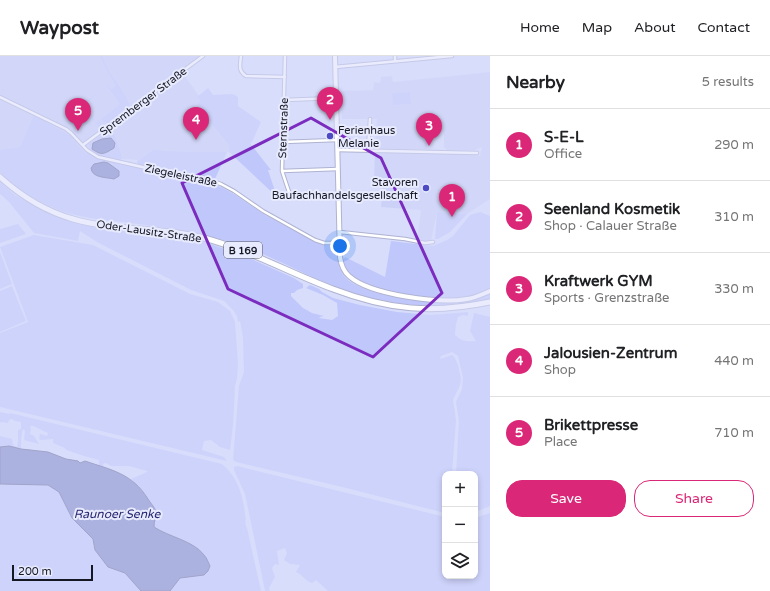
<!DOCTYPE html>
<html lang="en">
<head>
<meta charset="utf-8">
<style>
  :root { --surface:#fff; --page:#f2f2f2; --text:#202124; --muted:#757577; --line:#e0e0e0; --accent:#db2777 }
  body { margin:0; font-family:"Varela Round",sans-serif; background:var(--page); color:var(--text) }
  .controls { position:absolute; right:12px; bottom:12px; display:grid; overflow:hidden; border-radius:8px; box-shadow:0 2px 6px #0003 }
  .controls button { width:36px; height:36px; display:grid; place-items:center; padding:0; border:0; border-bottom:1px solid var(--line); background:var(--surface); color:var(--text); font:20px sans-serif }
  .scale { position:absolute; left:12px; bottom:10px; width:81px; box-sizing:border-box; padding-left:4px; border:2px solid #151722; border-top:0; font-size:11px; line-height:14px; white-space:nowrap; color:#151722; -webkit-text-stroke:3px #e8ebfe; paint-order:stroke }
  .you { position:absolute; left:340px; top:190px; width:14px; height:14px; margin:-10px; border:3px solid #fff; border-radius:50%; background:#1a73e8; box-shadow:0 0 0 6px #1a73e833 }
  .badge { display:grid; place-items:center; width:26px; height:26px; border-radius:50%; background:var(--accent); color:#fff; font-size:13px; font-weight:700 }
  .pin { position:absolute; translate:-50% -33px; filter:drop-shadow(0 1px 2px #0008) }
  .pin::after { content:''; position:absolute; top:21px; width:14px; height:12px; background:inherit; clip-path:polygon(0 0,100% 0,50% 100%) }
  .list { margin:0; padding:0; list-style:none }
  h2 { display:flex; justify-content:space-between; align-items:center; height:52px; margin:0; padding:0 16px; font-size:17px }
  h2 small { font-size:13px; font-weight:400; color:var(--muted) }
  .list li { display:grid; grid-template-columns:26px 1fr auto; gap:12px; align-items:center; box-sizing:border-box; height:72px; padding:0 16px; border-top:1px solid var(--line) }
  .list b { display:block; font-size:15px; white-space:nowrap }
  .list p { margin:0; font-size:13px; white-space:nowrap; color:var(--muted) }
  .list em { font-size:13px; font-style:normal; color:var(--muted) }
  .actions { display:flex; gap:8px; padding:12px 16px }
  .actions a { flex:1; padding:9px 0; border:1px solid var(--accent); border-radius:16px; text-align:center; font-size:14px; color:var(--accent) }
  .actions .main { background:var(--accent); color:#fff }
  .icon { flex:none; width:22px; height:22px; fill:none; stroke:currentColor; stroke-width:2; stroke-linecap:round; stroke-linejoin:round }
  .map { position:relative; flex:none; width:490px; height:535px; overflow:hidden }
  header { display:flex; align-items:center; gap:24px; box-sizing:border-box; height:56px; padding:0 20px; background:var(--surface); border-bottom:1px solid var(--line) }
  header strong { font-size:19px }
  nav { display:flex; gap:22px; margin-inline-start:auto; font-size:14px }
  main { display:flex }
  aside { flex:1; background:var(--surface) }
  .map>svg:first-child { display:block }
</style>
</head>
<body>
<header>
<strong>Waypost</strong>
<nav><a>Home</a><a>Map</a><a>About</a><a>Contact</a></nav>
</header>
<main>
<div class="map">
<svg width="490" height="535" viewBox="0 0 490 535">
  <rect width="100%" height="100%" fill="#d8ddfc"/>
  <path fill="#cbd1f7" d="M 0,0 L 201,0 L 181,15 L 195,34 L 229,89 L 229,96 L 164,95 L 154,93 L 138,104 L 104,102 L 86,98 L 0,106 Z
    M 490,16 L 490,143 L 467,158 L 437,156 L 431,185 L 417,184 L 421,154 L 381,151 L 383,128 L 374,127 L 375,96 L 474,98 L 480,100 L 482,91 L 475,94 L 447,94 L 444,91 L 444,78 L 440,69 L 440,61 L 428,61 L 436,74 L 427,74 L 427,93 L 375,93 L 377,63 L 342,63 L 341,35 L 373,34 L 374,26 L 380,27 L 381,21 L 392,20 L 393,26 Z"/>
  <path fill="#c0c8fb" d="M 100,0 L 102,0 C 104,5 106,10 109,15 C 115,26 128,39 130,52 C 123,59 109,74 101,63 L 120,48 L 107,30 L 84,48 L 96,66 L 99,64 L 102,71 L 100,75 L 85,85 L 100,73 L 82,48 L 108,29 L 111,33 L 116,30 L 107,15 Z
    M 208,32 L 213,39 L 233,38 L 238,41 L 238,50 L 261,66 L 252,86 L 250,87 L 271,114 L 268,114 L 277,141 L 229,96 L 229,89 L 197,50 L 200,44 L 197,41 Z
    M 410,36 L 411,48 L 393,49 L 392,37 Z
    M 34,59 L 69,79 L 86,98 L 91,93 L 89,89 L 91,87 L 112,72 L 122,101 L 120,105 L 114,105 L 205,125 L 221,131 L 234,138 L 265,159 L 314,185 L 324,189 L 333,190 L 337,193 C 338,203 338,214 346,222 C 364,241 441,250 467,245 C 475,244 483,240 490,237 L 490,243 C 449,251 421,252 379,244 C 327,235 281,201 230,186 C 195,175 159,171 123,166 C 104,164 83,162 64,156 C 41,148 17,134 0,116 L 0,94 L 20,91 Z
    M 154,93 L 164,95 L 227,96 L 215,123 L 201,120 L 138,109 L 137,105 Z
    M 0,126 L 15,139 L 36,151 L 58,161 L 93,171 L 202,185 L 247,201 L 294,222 L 303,228 L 303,232 L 297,234 L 294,237 L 291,237 L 291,240 L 303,252 L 312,257 L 324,260 L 320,261 L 319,262 L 332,264 L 338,260 L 337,247 L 323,239 L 306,232 L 310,229 L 319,233 L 322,236 L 333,242 L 360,249 L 397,256 L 431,259 L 468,256 L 468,260 L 463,259 L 458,261 L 456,268 L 455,279 C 461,285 467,286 476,285 L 470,275 L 474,257 L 490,261 L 490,450 L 475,456 L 475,418 L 456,418 L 459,365 L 456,346 L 462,333 L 463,322 L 458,300 L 452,296 L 441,300 L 440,303 L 452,299 L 455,302 L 458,309 L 461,323 L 460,329 L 453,344 L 456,364 L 452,418 L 445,418 L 445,457 L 338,430 L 236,406 L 233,404 L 239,330 L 244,316 L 243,282 L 240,265 L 238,266 L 237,260 L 233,254 L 224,245 L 191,234 L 97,186 L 80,175 L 78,185 L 34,177 L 9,146 L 0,138 Z
    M 437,156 L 467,158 L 450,176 L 438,183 L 435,183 Z
    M 480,156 L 490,160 L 490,232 C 480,238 470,242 458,243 C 432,245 366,236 348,217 C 345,214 344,210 342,206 L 345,201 L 385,221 L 391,185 L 433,190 L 447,184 L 453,180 L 470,159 Z
    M 18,168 L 26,178 L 0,187 L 0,173 Z
    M 34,179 L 93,189 L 190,238 L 218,246 L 230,255 L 235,266 L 238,308 L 237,322 L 235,330 L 233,370 L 230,394 L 220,391 L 211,384 L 204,385 L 202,394 L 224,401 L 227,405 L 0,351 L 0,277 L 28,266 L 0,191 Z
    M 0,196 L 12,228 L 0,233 Z
    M 12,230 L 26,265 L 0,276 L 0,235 Z
    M 0,356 L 10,358 L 10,357 L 222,408 C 237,420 243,439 245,458 C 246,462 245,466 246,470 L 247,472 L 261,535 L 170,535 L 180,522 L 163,477 L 154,471 L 156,457 L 141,433 L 131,423 L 147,416 L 147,415 L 129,410 L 111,410 L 106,407 L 103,408 L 104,412 L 99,410 L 99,404 L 84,400 L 66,394 L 65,392 L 53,387 L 53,383 L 41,384 L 39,383 L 40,378 L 47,380 L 48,377 L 33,370 L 30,370 L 31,373 L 30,378 L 34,380 L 39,388 L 24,384 L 25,375 L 23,373 C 21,379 21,387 21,393 L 9,390 L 0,391 L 0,380 L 12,383 L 13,389 L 17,391 L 18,385 L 18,374 L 21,373 L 21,366 L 15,365 L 12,363 L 9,364 L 8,367 L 1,366 L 0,367 Z
    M 237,410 L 445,461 L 445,520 L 475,520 L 475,462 L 490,457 L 490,535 L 328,535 L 316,524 L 312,527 C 305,525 302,518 296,516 L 300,509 L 290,508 L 284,504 L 287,497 L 285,492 L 277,495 L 279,509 L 275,508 L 272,512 L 275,521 L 269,532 L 270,535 L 265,535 L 248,452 L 245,438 L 234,414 L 234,411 Z
    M 0,428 L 48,429 L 59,436 L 72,462 L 93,483 L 95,494 L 108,511 L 125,517 L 141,535 L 0,535 Z"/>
  <path fill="#777ebc" stroke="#5a5f8e" d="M 111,82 L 115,87 L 114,92 C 104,98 102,100 92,93 L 93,87 L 102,83 Z
    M 104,106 L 108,107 L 119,115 L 119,120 L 114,123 C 105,121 92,122 91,112 L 94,108 Z
    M 9,390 L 21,393 L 48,396 L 66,403 L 78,405 L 80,407 L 85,405 C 111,414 132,417 148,443 C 150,447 155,451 156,456 C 156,461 154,466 154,471 C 169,481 194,485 204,499 C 207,502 208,506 210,510 L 208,515 L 204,519 L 180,522 L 170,535 L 141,535 L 125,517 L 108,511 L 95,494 L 93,483 L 72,462 L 59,436 L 48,429 L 0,428 L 0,391 Z"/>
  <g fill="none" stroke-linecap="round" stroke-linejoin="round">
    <defs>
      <path id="street" d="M 241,0 C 240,9 238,15 246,20 L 285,21
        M 285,0 L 282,115 L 291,142 L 338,141
        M 395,0 L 395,5
        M 335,11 L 452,0
        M 0,41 L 66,73 L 71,77 L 87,94 L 98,101 L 151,113 L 204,122 L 221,128 L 234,135 L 263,155 L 315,184 L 324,187 L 339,187
        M 284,44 L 336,42
        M 283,86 L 337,84
        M 83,89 L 203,0
        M 338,94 L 477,97
        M 368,94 L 370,63
        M 282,115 L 338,113
        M 340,176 L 405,183 L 425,187 L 433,186"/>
      <path id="secondary" d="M 335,0 L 340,201 C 341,208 343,215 349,220 C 370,239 440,248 467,243 C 475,242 483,238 490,235"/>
      <path id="highway" d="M 0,121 C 21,140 45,155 73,163 C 115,175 161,171 204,182 C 249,194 290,217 333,233 C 388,254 433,258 490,246"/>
    </defs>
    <use href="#street" stroke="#afb3d1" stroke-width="4.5"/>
    <use href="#secondary" stroke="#afb3d1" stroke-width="6"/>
    <use href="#highway" stroke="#afb3d1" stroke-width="7"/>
    <use href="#street" stroke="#fff" stroke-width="2.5"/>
    <use href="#secondary" stroke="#fff" stroke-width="4"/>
    <use href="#highway" stroke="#fff" stroke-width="5"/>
  </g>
  <path d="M0 0H490V535H0ZM 311,62 L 381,102 L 442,237 L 373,301 L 228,233 L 182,127 Z" fill="#d8ddfc" fill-opacity=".55" fill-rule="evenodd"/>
  <path fill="none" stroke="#7b2cbf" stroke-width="3" stroke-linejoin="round" d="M 311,62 L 381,102 L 442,237 L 373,301 L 228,233 L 182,127 Z"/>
  <g fill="#4d4bc2" stroke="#e8ebfe" stroke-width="1.5">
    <circle cx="330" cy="80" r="4"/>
    <circle cx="426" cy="132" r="4"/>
  </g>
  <g text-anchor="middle" stroke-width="4" stroke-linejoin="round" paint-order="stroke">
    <rect fill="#e8ebfe" stroke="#545764" stroke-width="1" x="224" y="186" width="38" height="16" rx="3"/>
    <g font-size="10" font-weight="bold" fill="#151722">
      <text x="243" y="198">B 169</text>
    </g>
    <g font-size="11" fill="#151722" stroke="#e8ebfe">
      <text transform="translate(143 45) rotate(-37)" y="4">Spremberger Straße</text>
      <text transform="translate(283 72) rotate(-88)" y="4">Sternstraße</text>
      <text transform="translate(181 119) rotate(12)" y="4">Ziegeleistraße</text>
      <text transform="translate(149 175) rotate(8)" y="4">Oder-Lausitz-Straße</text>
    </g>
    <g font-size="11" fill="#151722" stroke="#e8ebfe" text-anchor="start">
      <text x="338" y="78">Ferienhaus<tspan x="338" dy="13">Melanie</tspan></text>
      <text x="418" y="130" text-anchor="end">Stavoren<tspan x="418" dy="13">Baufachhandelsgesellschaft</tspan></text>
    </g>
    <g font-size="12" font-style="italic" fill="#292772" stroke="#e8ebfe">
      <text x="117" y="462">Raunoer Senke</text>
    </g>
  </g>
</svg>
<div class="controls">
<button>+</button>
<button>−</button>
<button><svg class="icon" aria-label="layers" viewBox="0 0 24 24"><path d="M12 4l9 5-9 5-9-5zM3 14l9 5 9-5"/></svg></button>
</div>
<div class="scale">200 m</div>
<div class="you"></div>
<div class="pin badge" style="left:452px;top:161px">1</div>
<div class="pin badge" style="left:330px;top:64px">2</div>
<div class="pin badge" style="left:429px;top:90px">3</div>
<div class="pin badge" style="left:196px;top:84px">4</div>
<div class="pin badge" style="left:78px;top:75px">5</div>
</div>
<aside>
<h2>Nearby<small>5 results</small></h2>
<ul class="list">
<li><span class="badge">1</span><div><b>S-E-L</b><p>Office</p></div><em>290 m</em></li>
<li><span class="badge">2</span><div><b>Seenland Kosmetik</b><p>Shop · Calauer Straße</p></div><em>310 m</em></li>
<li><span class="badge">3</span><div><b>Kraftwerk GYM</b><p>Sports · Grenzstraße</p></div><em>330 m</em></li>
<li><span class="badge">4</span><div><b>Jalousien-Zentrum</b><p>Shop</p></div><em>440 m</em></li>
<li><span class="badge">5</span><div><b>Brikettpresse</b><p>Place</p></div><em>710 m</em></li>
</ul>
<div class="actions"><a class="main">Save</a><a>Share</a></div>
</aside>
</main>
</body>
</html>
